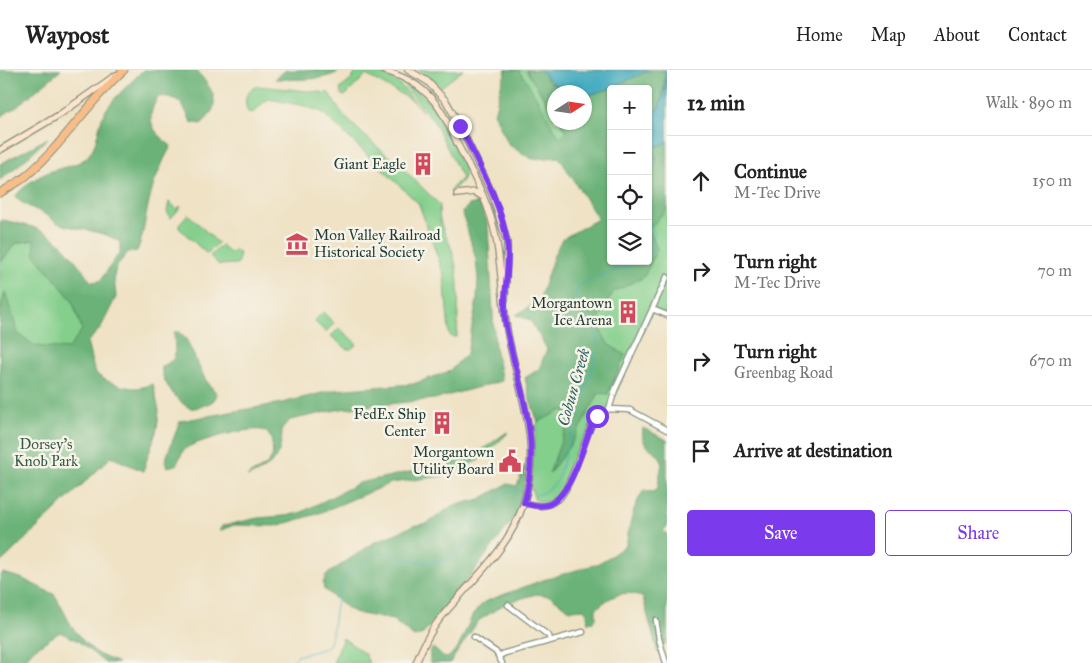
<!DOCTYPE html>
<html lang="en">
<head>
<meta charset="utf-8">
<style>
  :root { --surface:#fff; --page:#f2f2f2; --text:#222; --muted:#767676; --line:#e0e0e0; --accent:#7c3aed }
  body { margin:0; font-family:"IM FELL Great Primer",serif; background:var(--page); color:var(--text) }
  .controls { position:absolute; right:15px; top:15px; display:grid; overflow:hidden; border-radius:5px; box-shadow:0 1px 4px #0004 }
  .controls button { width:45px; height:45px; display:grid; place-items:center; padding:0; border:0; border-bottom:1px solid var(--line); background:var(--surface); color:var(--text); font:25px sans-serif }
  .compass { position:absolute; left:547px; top:15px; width:45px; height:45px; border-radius:50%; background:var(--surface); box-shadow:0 1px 4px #0004; rotate:78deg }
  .stop { position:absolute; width:15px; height:15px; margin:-11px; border:4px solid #7c3aed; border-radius:50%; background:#fff }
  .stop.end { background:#7c3aed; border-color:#fff; box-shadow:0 1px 5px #0008 }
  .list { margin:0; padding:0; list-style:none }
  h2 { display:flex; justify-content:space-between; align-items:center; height:65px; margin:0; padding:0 20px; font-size:21px }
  h2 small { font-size:16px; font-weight:400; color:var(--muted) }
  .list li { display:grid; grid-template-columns:32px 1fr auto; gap:15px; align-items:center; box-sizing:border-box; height:90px; padding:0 20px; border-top:1px solid var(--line) }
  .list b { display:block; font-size:19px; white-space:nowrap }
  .list p { margin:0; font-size:16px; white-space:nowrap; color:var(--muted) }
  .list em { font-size:16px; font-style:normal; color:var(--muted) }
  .actions { display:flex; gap:10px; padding:15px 20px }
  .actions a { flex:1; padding:11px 0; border:1px solid var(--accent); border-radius:5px; text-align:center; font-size:18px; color:var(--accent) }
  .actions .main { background:var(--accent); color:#fff }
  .icon { flex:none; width:28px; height:28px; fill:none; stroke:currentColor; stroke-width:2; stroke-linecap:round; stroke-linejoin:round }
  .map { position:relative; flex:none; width:667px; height:593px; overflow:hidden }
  header { display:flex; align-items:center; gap:30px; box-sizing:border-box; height:70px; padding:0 25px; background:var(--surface); border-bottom:1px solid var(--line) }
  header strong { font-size:24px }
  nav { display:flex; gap:28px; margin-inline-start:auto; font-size:18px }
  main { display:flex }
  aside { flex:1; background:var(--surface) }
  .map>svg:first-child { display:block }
</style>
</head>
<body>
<header>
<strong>Waypost</strong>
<nav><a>Home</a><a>Map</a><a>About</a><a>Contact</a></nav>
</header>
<main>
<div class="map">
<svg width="667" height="593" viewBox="0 0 667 593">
  <rect width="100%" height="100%" fill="#f7f3e8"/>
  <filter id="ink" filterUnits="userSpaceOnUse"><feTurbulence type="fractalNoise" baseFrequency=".02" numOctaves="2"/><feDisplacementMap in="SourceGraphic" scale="10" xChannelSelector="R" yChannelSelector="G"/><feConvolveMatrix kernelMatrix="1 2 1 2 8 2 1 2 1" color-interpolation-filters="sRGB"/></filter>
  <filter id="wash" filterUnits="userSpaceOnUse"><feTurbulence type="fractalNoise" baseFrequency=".0096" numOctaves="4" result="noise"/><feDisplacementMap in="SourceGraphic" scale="20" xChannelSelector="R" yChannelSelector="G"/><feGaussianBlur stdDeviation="1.12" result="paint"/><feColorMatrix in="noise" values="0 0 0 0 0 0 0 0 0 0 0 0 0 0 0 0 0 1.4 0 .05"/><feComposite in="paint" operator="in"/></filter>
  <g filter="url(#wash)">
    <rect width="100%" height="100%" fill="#efe2c5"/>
    <path fill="#84cf8c" stroke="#528660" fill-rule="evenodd" d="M 358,0 C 393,0 403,17 423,42 L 410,29 L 366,5 L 345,26 L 342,25 L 340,19 L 350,11 Z
      M 418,0 L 463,0 L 441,17 Z
      M 505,0 L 667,0 L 667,245 L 653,239 L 609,339 L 593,351 L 560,423 C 550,431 547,435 535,430 L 529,412 L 536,359 L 579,179 L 606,161 ZM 611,19 L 648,19 L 648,191 L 611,191 ZM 554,22 L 584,22 L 584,52 L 554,52 Z
      M 401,11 C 436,26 448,64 463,95 C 468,107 461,112 453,120 L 450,120 L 462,108 L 435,53 Z
      M 258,16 L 329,23 C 342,49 368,68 389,87 L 392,88 L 440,135 C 436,151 447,166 452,180 C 461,209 458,237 457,267 L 451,267 L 449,263 L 444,205 L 419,134 L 322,42 L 305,36 L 269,29 L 265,31 L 253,43 L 248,42 C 243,31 245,20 258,16 Z
      M 169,132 L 177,139 L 180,136 L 181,137 L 171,148 L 167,142 Z
      M 188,144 L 218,173 L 207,184 L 179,158 L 179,154 Z
      M 49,167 L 100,259 L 48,312 L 111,387 L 0,493 L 0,193 L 16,173 Z
      M 221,175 L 230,183 L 234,179 L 240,184 L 237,194 L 219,195 L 210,186 Z
      M 323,242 L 334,253 L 326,262 L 314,251 Z
      M 339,258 L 357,274 L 351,279 L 347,279 L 331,266 Z
      M 343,568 L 365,584 L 369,593 L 333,593 Z"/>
    <path fill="#6bb278" stroke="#457856" d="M 0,0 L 61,0 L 16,37 L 0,47 Z
      M 143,0 L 196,0 C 212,19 225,34 201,54 L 191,52 C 184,36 178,24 158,27 C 144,50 152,61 171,76 C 161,94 154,111 149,131 C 145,148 144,165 137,181 L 128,182 L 116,197 L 114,207 L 116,227 L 100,259 L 87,272 C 89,279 92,297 96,303 C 102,311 127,319 137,318 C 142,318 148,315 153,314 L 159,341 L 157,359 L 143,401 L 111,387 L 0,493 L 0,246 L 5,222 L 18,263 L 35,276 L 68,279 L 82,260 L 72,230 L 35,185 L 34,170 L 16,173 L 0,193 L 0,152 L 3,150 C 15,153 29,155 40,160 C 61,168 79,195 91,212 L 100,211 L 120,182 L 120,172 C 101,159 79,161 58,153 C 54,151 51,148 48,146 C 37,139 24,136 15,127 C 24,115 35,108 49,102 C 61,97 79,96 88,86 C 100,72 97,53 106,40 C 115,26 132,12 143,0 Z
      M 286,0 L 341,0 C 326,12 294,9 275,9 Z
      M 505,0 L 518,0 L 526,10 L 559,67 L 567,62 L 561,53 L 584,52 L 585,26 L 608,19 L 650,0 L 662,0 L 665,3 C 664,26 661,35 648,53 L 648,19 L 611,19 L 611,191 L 648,191 L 648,98 L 656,90 L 653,82 L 654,77 L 667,73 L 667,139 L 649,159 L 657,179 L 644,207 L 613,222 L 597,253 L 608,274 L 625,285 L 608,324 L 599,323 L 571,374 L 549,404 L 571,344 L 562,340 L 538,352 L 530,330 L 525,308 L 539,299 L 547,279 L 530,250 L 516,245 L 539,231 L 554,185 L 562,169 L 598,149 L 559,87 L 532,89 L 509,75 L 494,44 L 502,12 L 506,2 Z
      M 526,0 L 540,0 L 549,12 L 572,22 L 554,22 L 554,43 Z
      M 48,68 L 21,93 L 0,110 L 0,94 Z
      M 478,133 L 486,149 L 488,157 L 495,278 L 502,311 L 434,329 L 341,339 L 290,350 L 282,359 C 282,388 272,397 247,407 C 254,399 265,400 271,389 C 273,385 273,379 272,374 C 272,370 269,363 265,361 C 253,355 197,371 186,378 C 182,382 179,390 176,395 L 167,397 L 165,391 L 180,351 L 282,333 L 334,320 L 413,314 L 450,301 L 467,283 L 477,230 L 478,209 L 476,189 L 462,142 L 469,135 Z
      M 174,262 L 179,262 L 186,269 L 205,309 L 217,324 C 216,327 215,329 213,331 C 209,334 195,339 190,338 C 178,333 160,310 162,297 L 174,289 L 175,281 Z
      M 643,358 L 667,370 L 667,457 L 663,460 L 667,464 L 667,571 L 658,583 L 643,528 C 626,517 609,527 596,539 L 596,549 L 593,552 L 588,553 L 587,543 L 584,539 L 570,540 L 550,526 L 536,524 L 506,533 L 478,551 L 450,593 L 430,593 L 430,582 L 433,578 L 445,588 L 449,587 L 459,576 L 472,546 L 484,532 L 540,511 L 597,494 L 611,486 L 626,475 C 630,455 632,437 644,420 L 653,422 L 657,420 C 658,415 662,394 662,392 C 658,377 639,381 643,358 Z
      M 507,362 L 507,364 L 479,390 L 443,406 L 391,413 L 317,444 L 276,456 L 234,455 L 219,461 L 222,456 L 258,448 L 284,446 L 300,443 L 359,413 L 464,390 L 479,382 Z
      M 525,395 L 526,408 L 517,444 L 472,504 L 423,564 L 414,567 L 393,550 L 356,543 L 348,539 L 324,519 L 323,514 L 326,505 L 375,472 L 413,456 L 428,453 L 452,436 L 480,429 L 507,414 L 517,416 Z
      M 3,503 L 21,508 L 55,525 L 72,557 L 84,572 L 98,584 L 118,593 L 105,593 L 78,571 L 60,562 L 34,579 L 22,593 L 0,593 L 0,505 Z"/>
    <path fill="#3ea9be" stroke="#2e7379" d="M 540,0 L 650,0 L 608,19 L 585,26 L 584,22 C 563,22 553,16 540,0 Z
      M 662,0 L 667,0 L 667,73 L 654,77 L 653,82 L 656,90 L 648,98 L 648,53 L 660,36 L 665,18 L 665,3 Z"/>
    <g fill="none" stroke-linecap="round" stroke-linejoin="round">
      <path stroke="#3ea9be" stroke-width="1" d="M 648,150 C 657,162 655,173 648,186
        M 534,425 C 544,424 551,418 557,411 L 594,293 C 596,283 600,271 595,261 C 589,248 572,240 576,223 C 578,215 582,213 589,210 L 642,191
        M 290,593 L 297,586 L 323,579 L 330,574 C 335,554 334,526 345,507 C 349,501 352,503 358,500 C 369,494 365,486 382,483 C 390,482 396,486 404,488 C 422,495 443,494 459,483 C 469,475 475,465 482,453 C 492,438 500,414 523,422"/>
    </g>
  </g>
  <g filter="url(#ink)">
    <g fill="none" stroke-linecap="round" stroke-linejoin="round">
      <defs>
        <path id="street" d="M 652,239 L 667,245
          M 609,339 L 615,320 L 667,207
          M 524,433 L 540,436 L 548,435 L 560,428 L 566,419 L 572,405 L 593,351 L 609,339 L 630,340 L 667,360
          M 508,535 L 549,566 L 550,571
          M 656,550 L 659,569 L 666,593
          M 474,567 L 496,582 L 502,593
          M 499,586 L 505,583 L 583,562"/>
        <path id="secondary" d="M 383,0 C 398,5 414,11 426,23 C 442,37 450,58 459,77 C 474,106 490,135 496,168 C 502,200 502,233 508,265 C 519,323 542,372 524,432 C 509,481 470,511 439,550 C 429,563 422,578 416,593
          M 408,0 L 427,11 L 446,31 L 460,56 L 492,124 L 507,172 L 505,229
          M 0,80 L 59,45 L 116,5
          M 457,124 L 475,122 L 483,127"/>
        <path id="primary" d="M 0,123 C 9,117 18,113 26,106 C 63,75 88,32 124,0"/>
      </defs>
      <use href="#street" stroke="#87907c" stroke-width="7"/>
      <use href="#secondary" stroke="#87907c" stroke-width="8"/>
      <use href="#primary" stroke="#87907c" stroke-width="9"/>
      <use href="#street" stroke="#fff" stroke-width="4.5"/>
      <use href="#secondary" stroke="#fce5cf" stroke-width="5.5"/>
      <use href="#primary" stroke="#f8bd88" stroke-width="7"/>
    </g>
  </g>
  <g fill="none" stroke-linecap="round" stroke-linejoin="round" filter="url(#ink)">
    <path stroke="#7c3aed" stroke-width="6" d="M 460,56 C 477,92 501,131 507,172 C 511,199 501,227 506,255 C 518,320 543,366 524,433 C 531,435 539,437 547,435 C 571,429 584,373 593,351 L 597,346"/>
  </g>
  <defs>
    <symbol id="building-bare" viewBox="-9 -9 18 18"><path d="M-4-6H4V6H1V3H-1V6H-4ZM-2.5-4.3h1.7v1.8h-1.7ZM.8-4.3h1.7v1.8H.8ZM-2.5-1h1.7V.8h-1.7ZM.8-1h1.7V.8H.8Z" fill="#d1495b" stroke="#f7f3e8" stroke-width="2.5" paint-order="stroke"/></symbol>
    <symbol id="museum-bare" viewBox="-9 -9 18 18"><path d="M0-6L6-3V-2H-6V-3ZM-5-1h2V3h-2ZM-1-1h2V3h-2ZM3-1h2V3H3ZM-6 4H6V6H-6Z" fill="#d1495b" stroke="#f7f3e8" stroke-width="2.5" paint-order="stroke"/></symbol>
    <symbol id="civic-bare" viewBox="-9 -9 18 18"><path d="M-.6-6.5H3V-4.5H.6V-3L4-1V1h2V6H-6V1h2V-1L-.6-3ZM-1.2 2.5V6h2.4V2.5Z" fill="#d1495b" stroke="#f7f3e8" stroke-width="2.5" paint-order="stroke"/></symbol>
  </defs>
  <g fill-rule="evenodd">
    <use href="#building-bare" x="407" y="78" width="32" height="32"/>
    <use href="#museum-bare" x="281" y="158" width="32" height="32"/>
    <use href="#building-bare" x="612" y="226" width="32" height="32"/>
    <use href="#building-bare" x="426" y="337" width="32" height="32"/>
    <use href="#civic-bare" x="494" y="375" width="32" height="32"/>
  </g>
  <g text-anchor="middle" stroke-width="5" stroke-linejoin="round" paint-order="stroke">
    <g font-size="15" fill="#1f3d34" stroke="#f7f3e8" text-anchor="end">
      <text x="406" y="99">Giant Eagle</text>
      <text x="314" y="170" text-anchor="start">Mon Valley Railroad<tspan x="314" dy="17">Historical Society</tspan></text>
      <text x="612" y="238">Morgantown<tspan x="612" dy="17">Ice Arena</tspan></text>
      <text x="426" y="349">FedEx Ship<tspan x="426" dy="17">Center</tspan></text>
      <text x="494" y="387">Morgantown<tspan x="494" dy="17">Utility Board</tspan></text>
    </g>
    <g font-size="15" fill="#335a46" stroke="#f7f3e8">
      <text x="46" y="379">Dorsey's<tspan x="46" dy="17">Knob Park</tspan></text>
    </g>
    <g font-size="16" font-style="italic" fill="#285d5d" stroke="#f7f3e8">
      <text transform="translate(573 317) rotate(-74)" y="6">Cobun Creek</text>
    </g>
  </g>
</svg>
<div class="controls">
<button>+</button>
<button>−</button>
<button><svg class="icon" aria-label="locate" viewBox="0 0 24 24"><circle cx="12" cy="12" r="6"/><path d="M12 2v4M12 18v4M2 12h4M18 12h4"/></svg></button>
<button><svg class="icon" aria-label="layers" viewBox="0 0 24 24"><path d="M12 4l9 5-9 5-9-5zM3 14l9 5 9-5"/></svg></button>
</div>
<svg class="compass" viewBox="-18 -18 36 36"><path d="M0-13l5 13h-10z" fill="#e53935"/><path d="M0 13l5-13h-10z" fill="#767676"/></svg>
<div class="stop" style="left:597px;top:346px"></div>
<div class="stop end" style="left:460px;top:56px"></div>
</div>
<aside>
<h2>12 min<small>Walk · 890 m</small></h2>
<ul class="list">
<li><svg class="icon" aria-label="ahead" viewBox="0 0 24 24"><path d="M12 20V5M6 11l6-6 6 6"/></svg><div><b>Continue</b><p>M-Tec Drive</p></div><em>150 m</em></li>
<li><svg class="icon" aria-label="right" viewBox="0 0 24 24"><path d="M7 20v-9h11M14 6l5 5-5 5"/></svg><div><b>Turn right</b><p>M-Tec Drive</p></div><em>70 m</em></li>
<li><svg class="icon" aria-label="right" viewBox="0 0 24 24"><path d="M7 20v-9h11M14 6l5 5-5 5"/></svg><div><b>Turn right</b><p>Greenbag Road</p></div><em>670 m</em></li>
<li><svg class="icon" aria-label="arrive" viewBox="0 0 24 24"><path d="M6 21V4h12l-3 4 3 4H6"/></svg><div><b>Arrive at destination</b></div></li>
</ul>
<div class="actions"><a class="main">Save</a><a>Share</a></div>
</aside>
</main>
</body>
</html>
